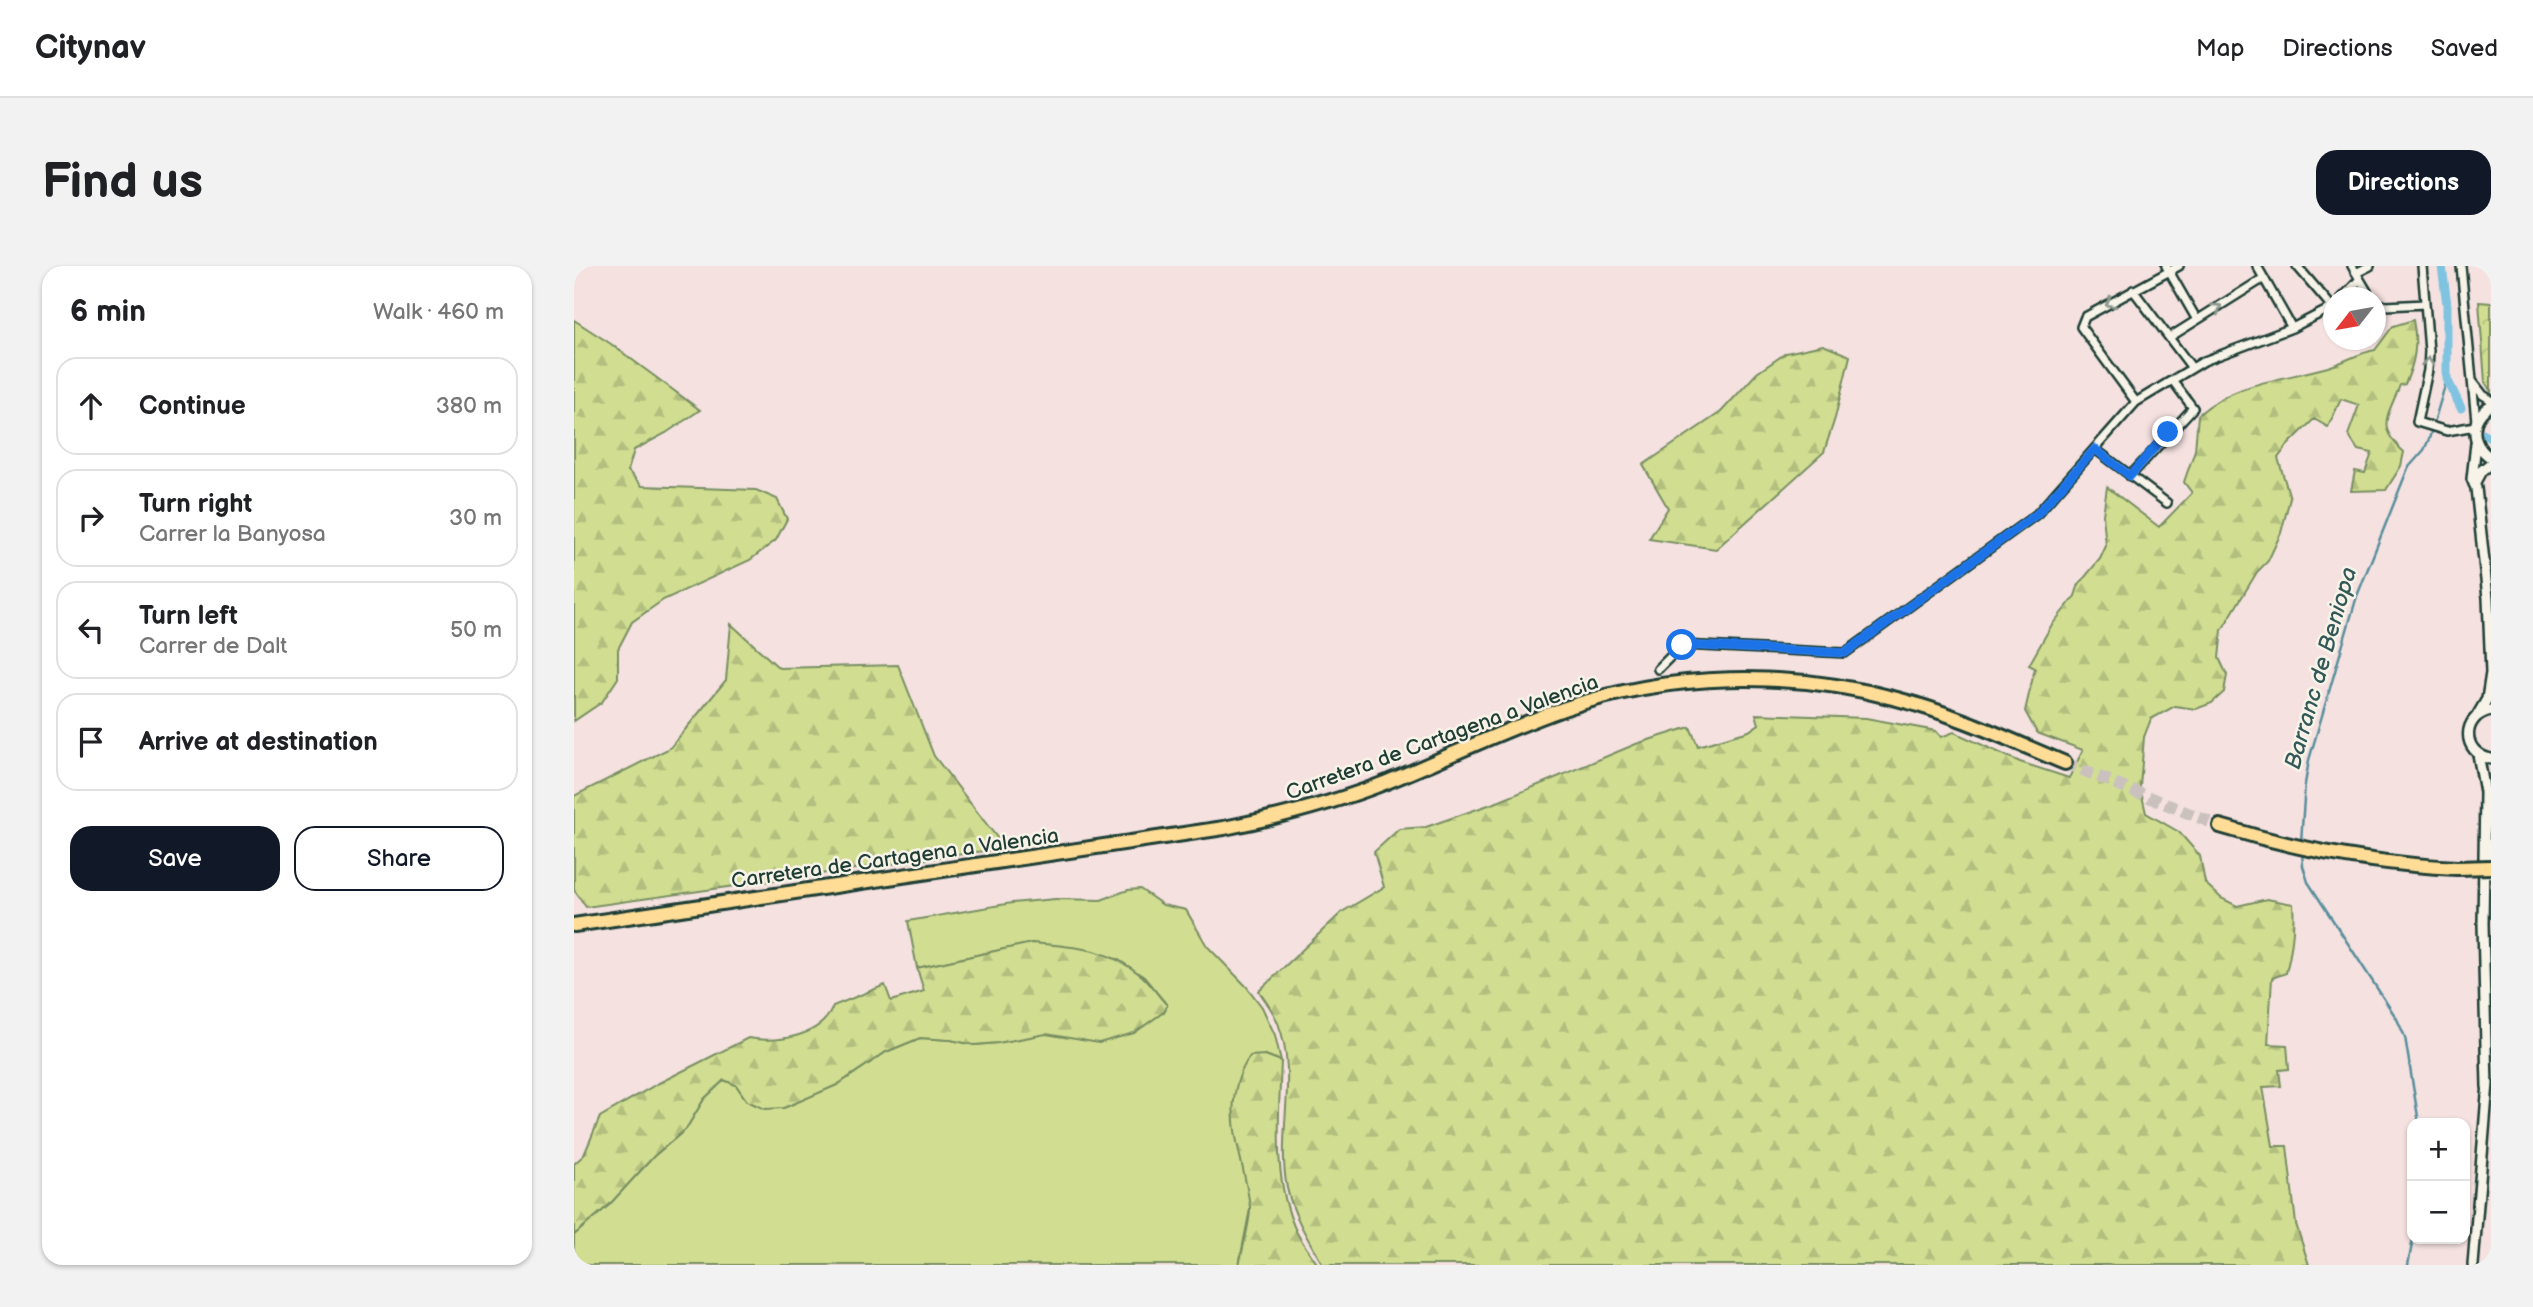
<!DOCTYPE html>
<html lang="en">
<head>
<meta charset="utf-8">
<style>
  :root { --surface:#fff; --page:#f2f2f2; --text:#202124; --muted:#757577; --line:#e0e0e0; --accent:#111827 }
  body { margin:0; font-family:"Balsamiq Sans",sans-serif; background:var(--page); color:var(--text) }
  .controls { position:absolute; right:21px; bottom:21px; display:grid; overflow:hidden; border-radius:14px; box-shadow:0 2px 5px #0004 }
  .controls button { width:63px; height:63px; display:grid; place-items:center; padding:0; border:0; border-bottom:2px solid var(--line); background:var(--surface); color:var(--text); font:35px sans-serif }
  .compass { position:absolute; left:1749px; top:21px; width:63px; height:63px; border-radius:50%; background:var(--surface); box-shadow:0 2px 5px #0004; rotate:239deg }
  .stop { position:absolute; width:21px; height:21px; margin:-16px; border:5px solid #1a73e8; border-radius:50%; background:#fff }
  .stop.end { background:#1a73e8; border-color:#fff; box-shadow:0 2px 7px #0008 }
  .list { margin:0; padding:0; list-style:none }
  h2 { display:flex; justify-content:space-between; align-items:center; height:91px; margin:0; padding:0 28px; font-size:30px }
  h2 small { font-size:23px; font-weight:400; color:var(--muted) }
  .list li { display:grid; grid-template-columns:46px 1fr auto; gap:21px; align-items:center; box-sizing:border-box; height:98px; margin:0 14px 14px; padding:0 14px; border:2px solid var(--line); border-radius:21px }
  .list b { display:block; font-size:26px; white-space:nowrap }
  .list p { margin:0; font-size:23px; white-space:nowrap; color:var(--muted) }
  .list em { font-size:23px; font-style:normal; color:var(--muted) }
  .actions { display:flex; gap:14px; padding:21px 28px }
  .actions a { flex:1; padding:16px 0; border:2px solid var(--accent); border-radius:21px; text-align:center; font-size:24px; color:var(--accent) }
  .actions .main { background:var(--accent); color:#fff }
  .icon { flex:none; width:38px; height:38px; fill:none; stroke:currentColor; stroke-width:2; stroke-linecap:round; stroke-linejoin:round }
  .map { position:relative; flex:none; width:1917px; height:999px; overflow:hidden; border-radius:21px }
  header { display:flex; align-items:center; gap:42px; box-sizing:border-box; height:98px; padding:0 35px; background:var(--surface); border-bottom:2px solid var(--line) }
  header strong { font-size:33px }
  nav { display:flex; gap:38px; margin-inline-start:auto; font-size:24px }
  .intro { display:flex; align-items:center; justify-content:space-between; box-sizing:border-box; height:168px; padding:0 42px }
  h1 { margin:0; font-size:49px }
  .button { padding:18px 32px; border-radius:21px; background:var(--accent); color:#fff; font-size:24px; font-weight:700 }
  main { display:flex; gap:42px; padding:0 42px }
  aside { flex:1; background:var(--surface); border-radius:21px; box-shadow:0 2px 5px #0004 }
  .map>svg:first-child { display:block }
</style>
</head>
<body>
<header>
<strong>Citynav</strong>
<nav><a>Map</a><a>Directions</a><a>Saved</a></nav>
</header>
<div class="intro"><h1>Find us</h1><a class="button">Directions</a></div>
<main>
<aside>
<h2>6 min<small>Walk · 460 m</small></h2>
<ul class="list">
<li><svg class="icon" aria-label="ahead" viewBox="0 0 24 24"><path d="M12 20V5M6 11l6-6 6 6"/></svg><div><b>Continue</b></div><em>380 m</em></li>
<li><svg class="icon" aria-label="right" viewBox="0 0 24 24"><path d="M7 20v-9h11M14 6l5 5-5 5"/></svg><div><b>Turn right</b><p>Carrer la Banyosa</p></div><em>30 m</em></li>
<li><svg class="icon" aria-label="left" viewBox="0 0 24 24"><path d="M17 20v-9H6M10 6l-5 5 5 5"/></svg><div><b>Turn left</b><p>Carrer de Dalt</p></div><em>50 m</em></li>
<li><svg class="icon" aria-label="arrive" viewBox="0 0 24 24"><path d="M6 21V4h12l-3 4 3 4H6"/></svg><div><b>Arrive at destination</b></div></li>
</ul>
<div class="actions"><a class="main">Save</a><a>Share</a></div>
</aside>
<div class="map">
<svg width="1917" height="999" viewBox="0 0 1917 999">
  <defs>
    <pattern id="forest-firs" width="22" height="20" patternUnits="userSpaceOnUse" patternTransform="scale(1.75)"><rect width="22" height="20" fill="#d1de91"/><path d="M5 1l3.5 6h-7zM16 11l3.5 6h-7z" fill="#b3bf7e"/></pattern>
    <pattern id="park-crowns" width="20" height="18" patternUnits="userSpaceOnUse" patternTransform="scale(1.75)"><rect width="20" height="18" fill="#d1de91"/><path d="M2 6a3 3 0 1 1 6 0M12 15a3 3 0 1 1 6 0" fill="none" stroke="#b3bf7e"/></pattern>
  </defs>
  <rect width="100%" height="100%" fill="#f5e2e0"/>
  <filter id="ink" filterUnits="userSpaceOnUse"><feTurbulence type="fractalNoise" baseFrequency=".0143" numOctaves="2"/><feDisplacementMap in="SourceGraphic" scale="14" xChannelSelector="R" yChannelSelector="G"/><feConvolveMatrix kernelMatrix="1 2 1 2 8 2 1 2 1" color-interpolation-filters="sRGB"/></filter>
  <g filter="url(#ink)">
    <path fill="#d1de91" stroke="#788e62" stroke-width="2" d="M 566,623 L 589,639 L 612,644 L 633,680 L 672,720 L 688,741 L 701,769 L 707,795 L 691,789 L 676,943 L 665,999 L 0,999 L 0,969 L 35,939 L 80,890 L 112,863 L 130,833 L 150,814 L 162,819 L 173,835 L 191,843 L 263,819 L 312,786 L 346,772 L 377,774 L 401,779 L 424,777 L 593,739 L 570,711 L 543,693 L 458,677 L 343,702 L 334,655 L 438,637 L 481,633 L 527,634 L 554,624 Z"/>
    <path fill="url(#forest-firs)" stroke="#788e62" stroke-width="2" d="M 0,54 L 37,78 L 126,144 L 92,167 L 60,184 L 54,205 L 68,220 L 182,224 L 203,233 L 213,253 L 202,274 L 176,294 L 89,334 L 58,356 L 44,383 L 44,412 L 28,436 L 0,455 Z
      M 1839,54 C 1844,78 1841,96 1831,118 L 1826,119 C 1814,151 1801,160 1830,186 L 1827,200 L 1812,224 L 1777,225 L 1781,205 L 1791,207 L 1798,187 L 1784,184 L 1774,169 L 1785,139 L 1767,133 L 1754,161 L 1740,153 L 1714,179 L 1704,192 L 1716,232 L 1707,267 L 1694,295 L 1683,306 L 1648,364 L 1645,392 L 1653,409 L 1650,426 L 1638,437 L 1622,443 L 1601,440 L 1577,453 L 1570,471 L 1566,521 L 1572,547 L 1605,566 L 1626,590 L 1631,617 L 1647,632 L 1663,640 L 1693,633 L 1719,638 C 1721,663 1718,683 1712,707 L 1698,712 L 1694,778 L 1713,779 L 1715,803 L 1705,804 L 1707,820 L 1689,821 L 1699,880 L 1713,880 L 1722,958 L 1735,999 L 749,999 C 735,975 719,949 713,922 C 702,867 725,810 704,757 C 700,746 691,735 685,725 L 768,646 L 810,621 L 800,586 L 825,563 L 852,561 L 926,535 L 1062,478 L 1116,461 L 1124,480 L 1175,465 L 1185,458 L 1182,448 L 1292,452 L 1362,465 L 1367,471 L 1380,466 L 1446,496 L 1495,512 L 1509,484 L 1463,467 L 1451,445 L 1461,402 L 1455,399 L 1477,360 L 1501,330 L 1505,318 L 1526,293 L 1532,280 L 1529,249 L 1533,221 L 1585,261 L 1618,227 L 1610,216 L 1621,184 L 1624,149 C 1659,117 1707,114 1750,102 C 1768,98 1783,87 1801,84 L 1819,60 Z
      M 1249,79 L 1276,90 L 1261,152 L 1250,186 L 1142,283 L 1075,273 L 1094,242 L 1069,199 L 1147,146 L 1183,107 L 1212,87 Z
      M 157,358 L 205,402 L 324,399 L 360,490 L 431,582 L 12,641 L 0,624 L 0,530 L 96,482 L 152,414 Z
      M 458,677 C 502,681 532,681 568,710 C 577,718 584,730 593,739 L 591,745 L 560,767 L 525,777 L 472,768 L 424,777 L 400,779 L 377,774 L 346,772 L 312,786 L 263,819 L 210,842 L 191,843 L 173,835 L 162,819 L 150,814 L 130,833 L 112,863 L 80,890 L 35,939 L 0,969 L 0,898 L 10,889 L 26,851 L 83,818 L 174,772 C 203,777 248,771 259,740 L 311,719 L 317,735 L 350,725 L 343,702 Z
      M 691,789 L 707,795 C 705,851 698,915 723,967 C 729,978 737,988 744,999 L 665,999 C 668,985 677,953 676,941 C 670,888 642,840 676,790 Z"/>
    <path fill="url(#park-crowns)" stroke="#788e62" stroke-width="2" d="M 1905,36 L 1917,37 L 1917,126 L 1911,116 Z"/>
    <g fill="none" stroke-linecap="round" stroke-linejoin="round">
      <path stroke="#598d9c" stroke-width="2.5" d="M 1727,576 L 1731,518 L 1735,494 L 1783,330 L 1834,202 L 1850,184 L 1855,173 L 1873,113
        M 1728,586 L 1729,600 L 1734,616 L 1823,753 L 1831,771 L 1845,857
        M 1834,999 L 1839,973"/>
      <path stroke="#80c3e1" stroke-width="9" d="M 1868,0 L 1873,39 L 1873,113 L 1887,142
        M 1909,168 L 1917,172"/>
      <path stroke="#cac1be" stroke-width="12" stroke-dasharray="12 6" stroke-linecap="butt" d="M 1491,497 L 1646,560"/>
      <defs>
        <path id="minor" d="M 1592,0 L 1623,54
          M 1683,0 L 1718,62
          M 1723,0 L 1759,42
          M 1778,0 L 1797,32
          M 1848,0 L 1855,85 L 1854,104 L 1843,156 L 1873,165 L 1901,160
          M 1887,0 L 1902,155
          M 1782,7 L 1796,0
          M 1559,24 L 1618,102
          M 1768,32 L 1785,14
          M 1801,37 L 1812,40 L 1851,38
          M 1596,71 L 1690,12
          M 1899,116 L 1909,129 L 1917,134
          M 1562,136 L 1507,61 L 1511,51 L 1605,0
          M 1521,183 L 1593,237
          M 1556,210 L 1619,142 L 1599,115
          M 1084,403 L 1108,379 L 1271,387 L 1463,248 L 1562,136 L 1630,95 L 1718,62 L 1759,41"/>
        <path id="tertiary" d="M 1917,139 C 1895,153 1896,178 1917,192
          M 1902,177 L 1898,213 L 1902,222 L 1914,332 L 1917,407 L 1913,433 L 1903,450
          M 1900,218 L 1907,205 L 1917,197
          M 1917,444 C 1887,450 1887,487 1917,493
          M 1904,488 L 1911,526 L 1909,658 L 1913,821
          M 1917,578 L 1917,607
          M 1899,999 L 1914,817"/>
        <path id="trunk" d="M 1646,560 C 1724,584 1801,598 1883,602
          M 0,659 L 650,562 C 706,551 760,537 813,516 C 872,492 929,464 989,443 C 1096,406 1215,404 1323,433 C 1381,448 1436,474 1491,497"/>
      </defs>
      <use href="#minor" stroke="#1f3d34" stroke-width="12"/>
      <use href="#tertiary" stroke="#1f3d34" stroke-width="14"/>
      <use href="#trunk" stroke="#1f3d34" stroke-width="18"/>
      <use href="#minor" stroke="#f7f3e8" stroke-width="7"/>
      <use href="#tertiary" stroke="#f7f3e8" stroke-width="9"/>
      <use href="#trunk" stroke="#ffdd96" stroke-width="12"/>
      <defs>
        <path id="trunk-bridge" d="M 1883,602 L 1917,601"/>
      </defs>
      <use href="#trunk-bridge" stroke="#1f3d34" stroke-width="18" stroke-linecap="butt"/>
      <use href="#trunk-bridge" stroke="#ffdd96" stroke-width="12"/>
    </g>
    <defs><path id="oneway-chevron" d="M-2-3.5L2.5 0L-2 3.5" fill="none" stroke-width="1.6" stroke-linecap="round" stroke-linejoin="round" transform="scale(1.75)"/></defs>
    <g stroke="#8b988e">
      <use href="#oneway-chevron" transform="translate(1536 37) rotate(151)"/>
      <use href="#oneway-chevron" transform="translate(1643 42) rotate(-32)"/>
      <use href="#oneway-chevron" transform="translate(1854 96) rotate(-85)"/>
    </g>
  </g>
  <g fill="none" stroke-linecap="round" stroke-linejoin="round" filter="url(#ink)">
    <path stroke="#1a73e8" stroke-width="9" d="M 1108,379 L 1271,387 L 1463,248 L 1521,183 L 1556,210 L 1594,166"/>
  </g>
  <g text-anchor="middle" stroke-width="5" stroke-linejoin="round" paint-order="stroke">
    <g font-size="21" fill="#1f3d34" stroke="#f7f3e8">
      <text transform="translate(868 471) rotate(-20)" y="7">Carretera de Cartagena a Valencia</text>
      <text transform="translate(321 592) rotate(-8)" y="7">Carretera de Cartagena a Valencia</text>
    </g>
    <g font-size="23" font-style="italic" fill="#325857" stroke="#f7f3e8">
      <text transform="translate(1746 402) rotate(-74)" y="8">Barranc de Beniopa</text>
    </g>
  </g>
</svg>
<div class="controls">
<button>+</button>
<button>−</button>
</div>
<svg class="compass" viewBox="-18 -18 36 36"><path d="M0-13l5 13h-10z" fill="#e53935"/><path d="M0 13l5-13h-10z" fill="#757577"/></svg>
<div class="stop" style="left:1108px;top:379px"></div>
<div class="stop end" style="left:1594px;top:166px"></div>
</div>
</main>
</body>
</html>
